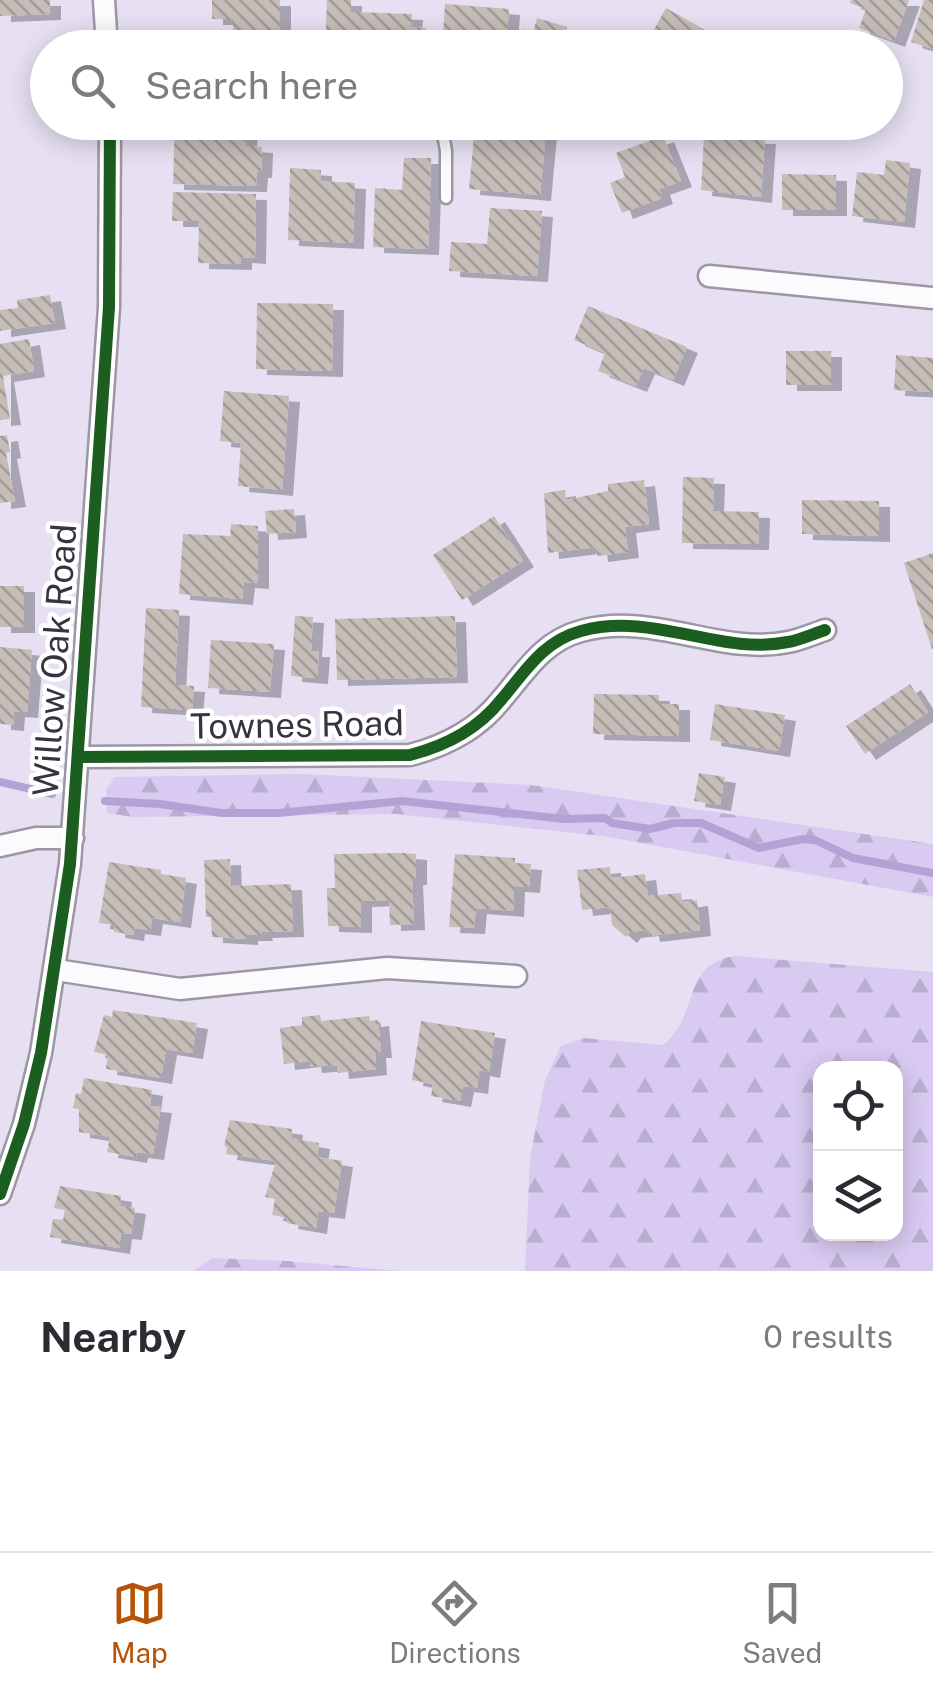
<!DOCTYPE html>
<html lang="en">
<head>
<meta charset="utf-8">
<style>
  :root { --surface:#fff; --page:#f2f2f3; --text:#2b2b33; --muted:#7c7c81; --line:#e1e1e2; --accent:#b45309 }
  body { margin:0; font-family:"Public Sans",sans-serif; background:var(--page); color:var(--text) }
  .controls { position:absolute; right:30px; bottom:30px; display:grid; overflow:hidden; border-radius:20px; box-shadow:0 5px 25px #0003 }
  .controls button { width:90px; height:90px; display:grid; place-items:center; padding:0; border:0; border-bottom:2px solid var(--line); background:var(--surface); color:var(--text); font:50px sans-serif }
  .list { margin:0; padding:0; list-style:none }
  h2 { display:flex; justify-content:space-between; align-items:center; height:130px; margin:0; padding:0 40px; font-size:42px }
  h2 small { font-size:32px; font-weight:400; color:var(--muted) }
  .icon { flex:none; width:55px; height:55px; fill:none; stroke:currentColor; stroke-width:2; stroke-linecap:round; stroke-linejoin:round }
  .map { position:relative; flex:none; width:933px; height:1271px; overflow:hidden }
  .search { position:absolute; background:var(--surface); box-shadow:0 5px 25px #0003; left:30px; right:30px; top:30px; height:110px; display:flex; align-items:center; gap:25px; box-sizing:border-box; padding:0 35px; border-radius:55px; color:var(--muted); font-size:38px }
  .sheet { height:280px; background:var(--surface) }
  nav { display:flex; justify-content:space-around; align-items:center; box-sizing:border-box; height:140px; border-top:2px solid var(--line); background:var(--surface); font-size:28px; color:var(--muted) }
  nav a { display:grid; justify-items:center; gap:5px }
  nav .on { color:var(--accent) }
  .map>svg:first-child { display:block }
</style>
</head>
<body>
<div class="map">
<svg width="933" height="1271" viewBox="0 0 933 1271">
  <defs>
    <pattern id="forest-firs" width="22" height="20" patternUnits="userSpaceOnUse" patternTransform="scale(2.5)"><rect width="22" height="20" fill="#d8caf1"/><path d="M5 1l3.5 6h-7zM16 11l3.5 6h-7z" fill="#baaed0"/></pattern>
    <pattern id="building-back-hatch" width="6" height="6" patternUnits="userSpaceOnUse" patternTransform="scale(2.5)"><rect width="6" height="6" fill="#c6bdb8"/><path d="M-1 5l2 2M0 0l6 6M5-1l2 2" fill="none" stroke="#a29a97"/></pattern>
    <filter id="shadow"><feDropShadow dx="11" dy="6" stdDeviation="0" flood-color="#0004"/></filter>
  </defs>
  <rect width="100%" height="100%" fill="#e6e0f2"/>
  <path fill="url(#forest-firs)" fill-rule="evenodd" d="M 303,774 L 531,785 L 933,844 L 933,897 L 603,836 L 396,814 L 133,817 L 107,813 L 106,790 L 115,777 Z
    M 735,956 L 933,972 L 933,1271 L 525,1271 L 530,1158 L 545,1080 L 561,1046 L 583,1038 L 663,1045 C 701,1015 680,964 735,956 ZM 896,1068 L 896,1234 L 820,1234 L 820,1068 Z
    M 212,1258 L 287,1261 L 399,1271 L 193,1271 Z"/>
  <g fill="none" stroke-linecap="round" stroke-linejoin="round">
    <path stroke="#b5a2d5" stroke-width="8" d="M 0,782 L 52,794
      M 105,801 L 160,804 L 221,813 L 279,813 L 402,801 L 564,819 L 605,818 L 612,823 L 650,829 L 674,823 L 701,823 L 759,848 L 803,839 L 815,840 L 853,858 L 933,873"/>
  </g>
  <path fill="url(#building-back-hatch)" filter="url(#shadow)" d="M 0,0 L 50,0 L 50,14 L 0,16 Z
    M 212,0 L 280,0 L 280,34 L 233,34 L 233,19 L 212,19 Z
    M 327,0 L 351,0 L 351,12 L 412,14 L 411,27 L 426,28 L 425,48 L 325,48 Z
    M 851,0 L 909,0 L 894,41 L 859,28 L 866,9 L 850,3 Z
    M 924,0 L 933,0 L 933,49 L 911,42 Z
    M 445,4 L 509,9 L 506,48 L 442,48 Z
    M 666,8 L 706,31 L 696,48 L 672,48 L 651,35 Z
    M 537,18 L 567,27 L 563,44 L 572,48 L 517,48 L 522,29 L 533,33 Z
    M 175,122 L 247,122 L 246,146 L 262,147 L 261,172 L 257,172 L 256,186 L 173,184 Z
    M 475,126 L 546,131 L 540,195 L 469,189 Z
    M 663,136 L 681,181 L 659,189 L 662,198 L 622,213 L 610,183 L 625,177 L 616,153 Z
    M 704,136 L 765,138 L 761,197 L 701,190 Z
    M 404,158 L 431,158 L 428,249 L 373,247 L 375,188 L 402,190 Z
    M 886,160 L 910,163 L 904,222 L 852,216 L 857,172 L 884,175 Z
    M 290,168 L 321,170 L 321,181 L 355,183 L 353,243 L 288,240 Z
    M 782,174 L 836,175 L 836,210 L 782,210 Z
    M 173,192 L 256,194 L 255,258 L 241,257 L 241,264 L 198,263 L 199,221 L 172,221 Z
    M 490,208 L 542,211 L 537,276 L 449,271 L 451,242 L 487,244 Z
    M 50,295 L 55,323 L 0,331 L 0,310 L 18,308 L 17,300 Z
    M 257,303 L 333,304 L 332,371 L 256,369 Z
    M 588,306 L 687,347 L 673,380 L 644,368 L 636,386 L 598,371 L 605,353 L 574,340 Z
    M 29,339 L 34,371 L 3,376 L 10,419 L 0,420 L 0,344 Z
    M 786,351 L 831,351 L 831,385 L 786,385 Z
    M 896,355 L 933,358 L 933,392 L 894,390 Z
    M 224,391 L 289,396 L 282,490 L 238,486 L 241,443 L 220,441 Z
    M 7,435 L 10,452 L 6,453 L 15,501 L 0,503 L 0,436 Z
    M 683,477 L 714,478 L 713,511 L 759,512 L 758,544 L 682,543 Z
    M 644,480 L 649,524 L 625,527 L 628,552 L 597,556 L 596,547 L 548,553 L 544,493 L 565,490 L 566,500 L 608,491 L 608,484 Z
    M 802,500 L 879,501 L 879,536 L 802,534 Z
    M 294,509 L 296,532 L 267,534 L 265,511 Z
    M 494,516 L 523,561 L 462,600 L 433,555 Z
    M 231,524 L 258,526 L 258,583 L 244,582 L 242,599 L 179,594 L 183,534 L 230,536 Z
    M 933,553 L 933,649 L 932,649 L 904,563 Z
    M 0,586 L 24,586 L 24,627 L 0,627 Z
    M 146,608 L 179,610 L 175,685 L 194,686 L 192,710 L 141,707 Z
    M 295,616 L 313,617 L 311,651 L 319,651 L 317,678 L 291,676 Z
    M 455,616 L 457,677 L 337,680 L 335,619 Z
    M 211,640 L 274,644 L 270,692 L 208,688 Z
    M 0,647 L 32,650 L 27,712 L 14,711 L 13,725 L 0,724 Z
    M 910,684 L 928,712 L 865,754 L 846,726 Z
    M 594,694 L 659,695 L 659,704 L 679,704 L 679,736 L 593,734 Z
    M 715,704 L 785,715 L 779,751 L 710,740 Z
    M 699,773 L 725,777 L 720,805 L 694,801 Z
    M 403,853 L 416,854 L 416,879 L 412,879 L 414,924 L 390,925 L 389,900 L 361,901 L 361,927 L 328,926 L 327,888 L 335,888 L 334,854 Z
    M 455,854 L 515,858 L 515,863 L 531,864 L 529,887 L 514,886 L 513,911 L 476,908 L 474,928 L 449,927 Z
    M 230,859 L 231,886 L 291,884 L 293,931 L 261,932 L 262,935 L 247,935 L 247,939 L 212,937 L 211,917 L 206,917 L 204,860 Z
    M 109,862 L 161,870 L 161,874 L 186,878 L 180,922 L 152,918 L 150,930 L 134,928 L 133,935 L 114,932 L 115,925 L 99,923 Z
    M 610,867 L 611,878 L 645,874 L 648,896 L 681,893 L 682,902 L 697,900 L 700,930 L 649,936 L 648,930 L 630,932 L 626,937 L 612,925 L 610,907 L 582,910 L 577,870 Z
    M 113,1010 L 197,1023 L 192,1053 L 166,1049 L 161,1078 L 106,1069 L 108,1055 L 94,1052 L 104,1015 L 112,1017 Z
    M 320,1015 L 321,1021 L 369,1016 L 370,1021 L 378,1020 L 381,1052 L 375,1052 L 376,1069 L 338,1073 L 337,1065 L 311,1067 L 310,1061 L 284,1064 L 280,1028 L 302,1025 L 302,1017 Z
    M 421,1021 L 495,1033 L 489,1072 L 479,1070 L 477,1088 L 463,1086 L 460,1101 L 431,1096 L 433,1084 L 412,1080 Z
    M 84,1078 L 152,1090 L 150,1106 L 161,1107 L 153,1154 L 137,1152 L 136,1157 L 107,1152 L 110,1137 L 79,1132 L 79,1109 L 73,1108 L 76,1093 L 81,1094 Z
    M 230,1120 L 292,1129 L 291,1138 L 319,1143 L 317,1157 L 342,1161 L 334,1213 L 318,1211 L 316,1228 L 287,1223 L 288,1218 L 272,1215 L 275,1199 L 265,1197 L 276,1161 L 226,1154 L 227,1147 L 224,1146 Z
    M 60,1186 L 121,1196 L 120,1206 L 135,1208 L 131,1234 L 121,1233 L 119,1248 L 50,1237 L 53,1219 L 63,1220 L 65,1210 L 54,1208 Z"/>
  <g fill="none" stroke-linecap="round" stroke-linejoin="round">
    <defs>
      <path id="service" d="M 441,122 L 446,151 L 446,198"/>
      <path id="minor" d="M 104,0 L 107,48
        M 709,276 L 933,298
        M 80,757 L 410,755 C 445,746 478,729 501,700 C 525,672 543,641 581,631 C 653,611 720,656 788,642 C 800,640 813,634 825,630
        M 0,846 L 36,838 L 73,838
        M 56,970 L 180,989 L 387,968 L 516,976
        M 0,1194 L 24,1124 L 41,1053 L 70,864 L 109,307 L 110,122"/>
    </defs>
    <use href="#service" stroke="#9b97a4" stroke-width="15"/>
    <use href="#minor" stroke="#9b97a4" stroke-width="25"/>
    <use href="#service" stroke="#fbfafd" stroke-width="10"/>
    <use href="#minor" stroke="#fbfafd" stroke-width="20"/>
    <defs>
      <path id="cycleway" d="M 80,757 L 410,755 C 445,746 478,729 501,700 C 525,672 543,641 581,631 C 653,611 720,656 788,642 C 800,640 813,634 825,630
        M 0,1194 L 24,1124 L 41,1053 L 70,864 L 109,307 L 110,122"/>
    </defs>
    <use href="#cycleway" stroke="#fff" stroke-width="19"/>
    <use href="#cycleway" stroke="#1b5e20" stroke-width="12"/>
  </g>
  <g text-anchor="middle" stroke-width="9" stroke-linejoin="round" paint-order="stroke">
    <g font-size="35" fill="#383340" stroke="#fff">
      <text transform="translate(55 660) rotate(-86)" y="12">Willow Oak Road</text>
      <text transform="translate(297 725) rotate(-1)" y="12">Townes Road</text>
    </g>
  </g>
</svg>
<div class="controls">
<button><svg class="icon" aria-label="locate" viewBox="0 0 24 24"><circle cx="12" cy="12" r="6"/><path d="M12 2v4M12 18v4M2 12h4M18 12h4"/></svg></button>
<button><svg class="icon" aria-label="layers" viewBox="0 0 24 24"><path d="M12 4l9 5-9 5-9-5zM3 14l9 5 9-5"/></svg></button>
</div>
<div class="search"><svg class="icon" aria-label="search" viewBox="0 0 24 24"><circle cx="10" cy="10" r="6"/><path d="M15 15l6 6"/></svg>Search here</div>
</div>
<section class="sheet">
<h2>Nearby<small>0 results</small></h2>
<ul class="list">
</ul>
</section>
<nav>
<a class="on"><svg class="icon" aria-label="map" viewBox="0 0 24 24"><path d="M3 6l6-2 6 2 6-2v14l-6 2-6-2-6 2zM9 4v14M15 6v14"/></svg>Map</a>
<a><svg class="icon" aria-label="directions" viewBox="0 0 24 24"><path d="M12 3l9 9-9 9-9-9zM9 14v-3h6M13 9l2 2-2 2"/></svg>Directions</a>
<a><svg class="icon" aria-label="saved" viewBox="0 0 24 24"><path d="M7 4h10v16l-5-4-5 4z"/></svg>Saved</a>
</nav>
</body>
</html>
